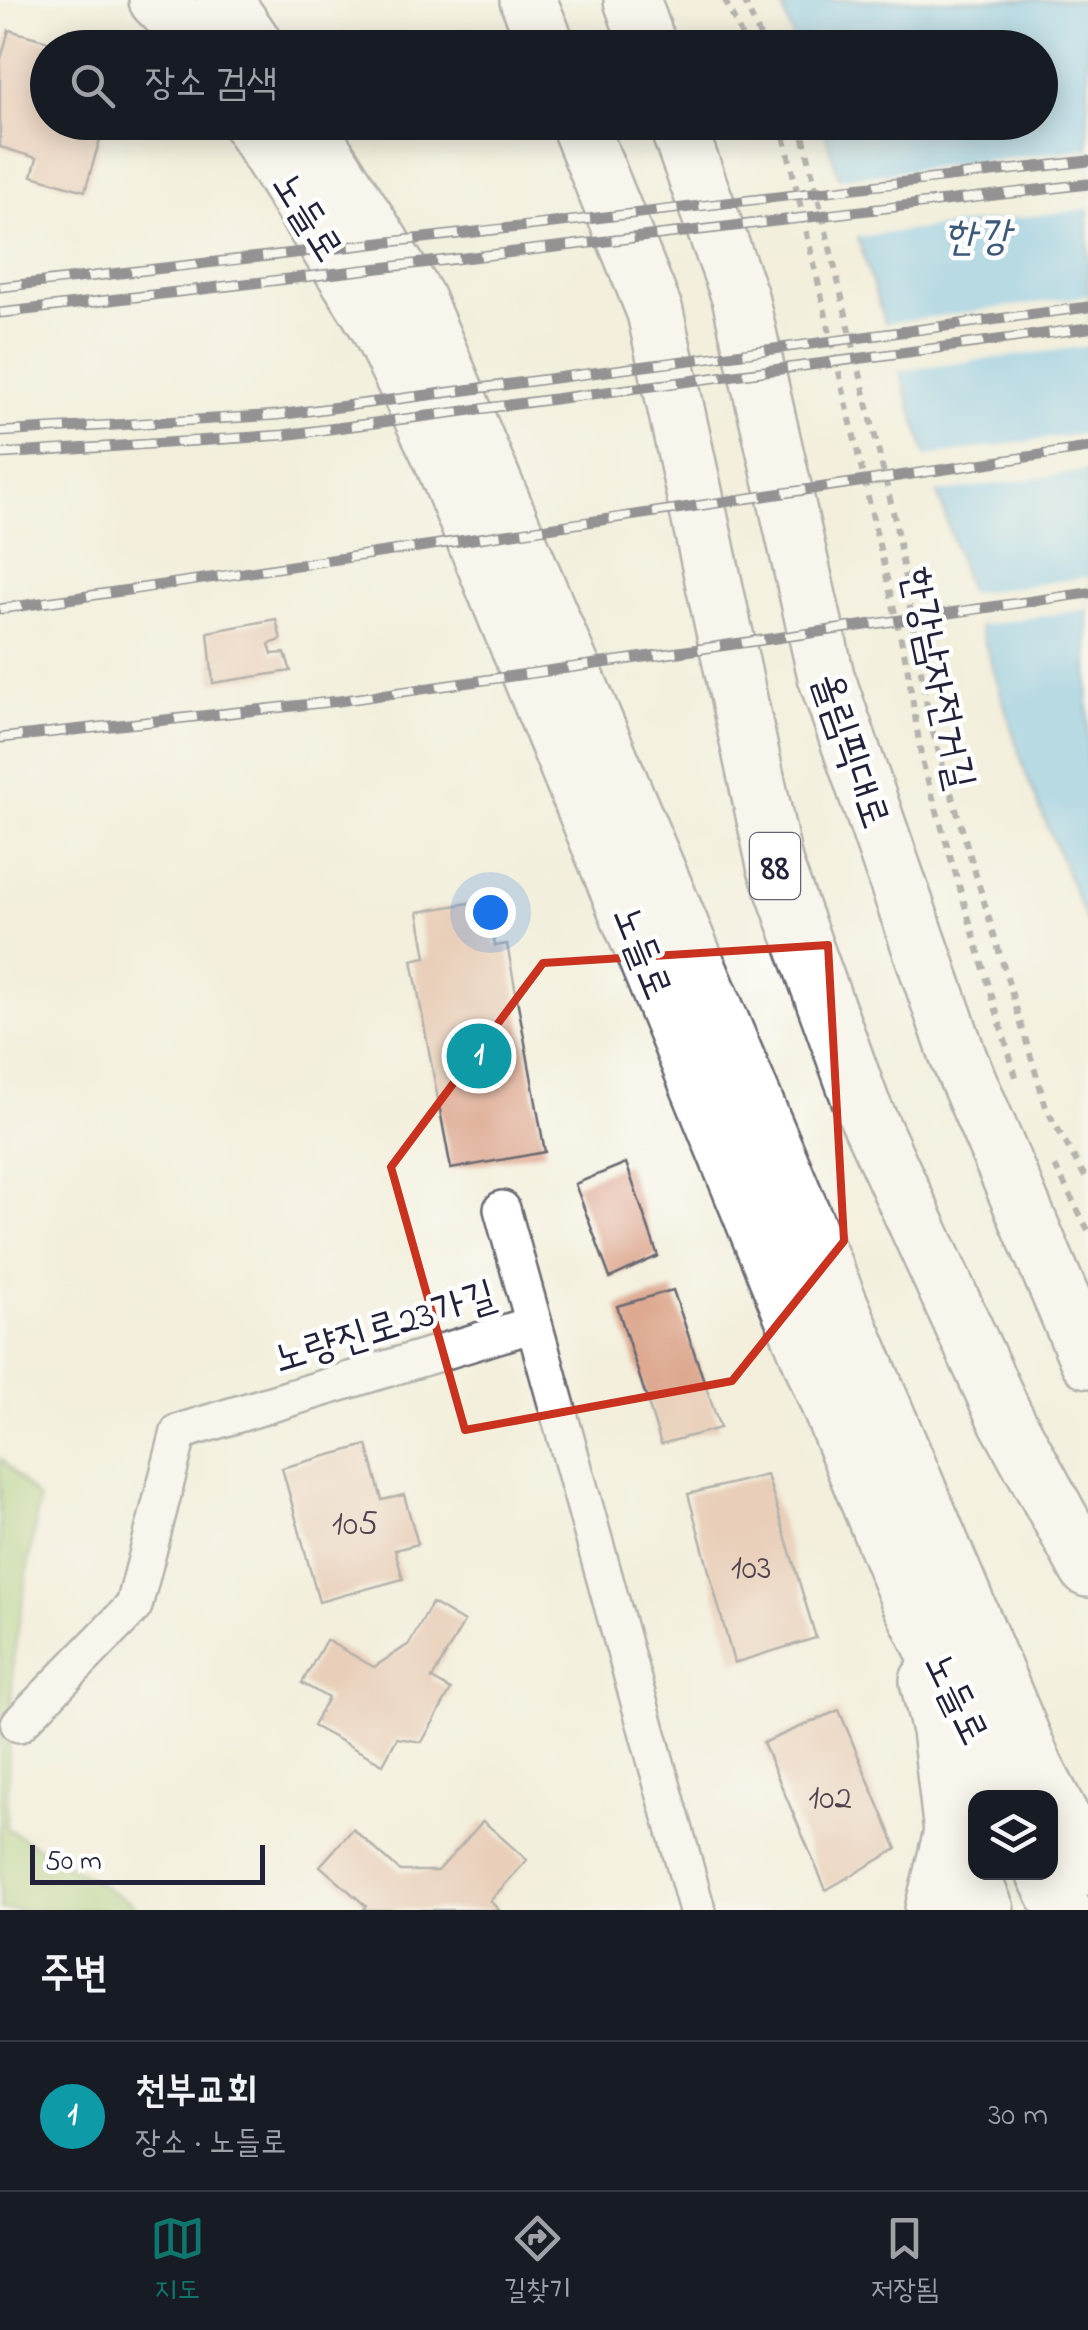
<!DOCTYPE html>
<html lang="ko">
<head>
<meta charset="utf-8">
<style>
  :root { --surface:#171b24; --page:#242831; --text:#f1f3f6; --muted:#9ea1a6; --line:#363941; --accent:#0f766e }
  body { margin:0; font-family:"Indie Flower","Poor Story",sans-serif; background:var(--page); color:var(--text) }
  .controls { position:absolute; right:30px; bottom:30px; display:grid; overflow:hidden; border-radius:20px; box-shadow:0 5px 25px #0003 }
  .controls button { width:90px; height:90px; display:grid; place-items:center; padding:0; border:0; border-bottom:2px solid var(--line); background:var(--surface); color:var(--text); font:50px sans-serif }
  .scale { position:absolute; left:30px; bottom:25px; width:235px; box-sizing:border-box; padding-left:10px; border:5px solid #22223b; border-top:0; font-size:28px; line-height:35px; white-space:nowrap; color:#22223b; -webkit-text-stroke:8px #fff; paint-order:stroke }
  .you { position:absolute; left:490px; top:912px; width:35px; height:35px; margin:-25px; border:8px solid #fff; border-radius:50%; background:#1a73e8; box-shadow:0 0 0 15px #1a73e833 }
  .badge { display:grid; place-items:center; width:65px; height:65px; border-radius:50%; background:var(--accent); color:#fff; font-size:32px; font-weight:700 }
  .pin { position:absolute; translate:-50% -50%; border:5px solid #fff; box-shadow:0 2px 10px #0006 }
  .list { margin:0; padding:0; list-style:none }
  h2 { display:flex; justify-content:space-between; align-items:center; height:130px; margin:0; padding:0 40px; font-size:42px }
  h2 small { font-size:32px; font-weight:400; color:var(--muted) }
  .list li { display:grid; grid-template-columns:65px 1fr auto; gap:30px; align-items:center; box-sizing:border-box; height:150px; padding:0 40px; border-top:2px solid var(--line) }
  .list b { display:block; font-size:38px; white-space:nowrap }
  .list p { margin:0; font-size:32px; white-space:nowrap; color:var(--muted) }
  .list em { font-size:32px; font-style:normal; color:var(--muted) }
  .icon { flex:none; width:55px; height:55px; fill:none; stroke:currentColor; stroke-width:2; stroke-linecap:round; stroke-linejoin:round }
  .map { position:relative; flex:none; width:1088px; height:1910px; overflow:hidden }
  .search { position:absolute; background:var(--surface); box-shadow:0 5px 25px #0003; left:30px; right:30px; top:30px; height:110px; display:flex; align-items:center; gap:25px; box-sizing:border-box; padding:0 35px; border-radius:55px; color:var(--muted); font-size:38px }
  .sheet { height:280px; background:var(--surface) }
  nav { display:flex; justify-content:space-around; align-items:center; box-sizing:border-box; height:140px; border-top:2px solid var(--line); background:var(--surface); font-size:28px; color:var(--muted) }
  nav a { display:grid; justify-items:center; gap:5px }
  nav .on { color:var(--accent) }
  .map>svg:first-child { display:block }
</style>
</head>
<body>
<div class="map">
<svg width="1088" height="1910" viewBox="0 0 1088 1910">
  <rect width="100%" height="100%" fill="#fff"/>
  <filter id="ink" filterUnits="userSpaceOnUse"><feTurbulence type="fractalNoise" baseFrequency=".01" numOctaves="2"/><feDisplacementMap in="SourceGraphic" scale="20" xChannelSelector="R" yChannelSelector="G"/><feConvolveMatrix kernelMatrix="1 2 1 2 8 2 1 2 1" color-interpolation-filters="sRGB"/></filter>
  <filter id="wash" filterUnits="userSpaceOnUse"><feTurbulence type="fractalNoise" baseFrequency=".0048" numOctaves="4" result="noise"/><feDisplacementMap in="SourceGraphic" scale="40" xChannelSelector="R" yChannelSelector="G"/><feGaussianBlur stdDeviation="2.25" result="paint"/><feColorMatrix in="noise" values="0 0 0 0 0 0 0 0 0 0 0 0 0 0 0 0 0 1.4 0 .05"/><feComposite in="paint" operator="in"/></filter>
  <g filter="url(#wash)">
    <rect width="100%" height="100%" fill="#f3efdc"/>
    <path fill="#a1ca77" stroke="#627659" stroke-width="2.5" d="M 0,1458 L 39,1500 L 13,1660 L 6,1828 L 133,1904 L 134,1910 L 0,1910 Z"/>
    <path fill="#71c1ec" stroke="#4a7294" stroke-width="2.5" d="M 780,0 L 1088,0 L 1088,924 L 1027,777 L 822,123 L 1040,122 L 1040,48 L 796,47 Z"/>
    <path fill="#f3efdc" d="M 1088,149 L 1088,209 L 855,237 L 835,179 Z
      M 1088,296 L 1088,346 L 897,371 L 883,324 Z
      M 1088,433 L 1088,470 L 935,493 L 924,457 Z
      M 1088,577 L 1088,609 L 976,626 L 966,594 Z"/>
    <g id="blocks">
      <path fill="#dda990" d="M 9,30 L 65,46 L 68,38 L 99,46 L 48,48 L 48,122 L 105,122 L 85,191 L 32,176 L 37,158 L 0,147 L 0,62 Z
        M 276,619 L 281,640 L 269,644 L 272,654 L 285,653 L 291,671 L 213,683 L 208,632 Z
        M 486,900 L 495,946 L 507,944 L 545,1152 L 451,1169 L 412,960 L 426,957 L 418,912 Z
        M 626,1163 L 658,1256 L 610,1278 L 575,1184 Z
        M 673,1290 L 720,1428 L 661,1444 L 617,1306 Z
        M 367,1445 L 382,1500 L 404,1495 L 418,1544 L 395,1550 L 403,1579 L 319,1602 L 282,1468 Z
        M 767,1475 L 816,1638 L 734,1663 L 688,1494 Z
        M 432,1603 L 464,1622 L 432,1679 L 451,1690 L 422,1742 L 397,1738 L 383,1764 L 313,1726 L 328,1698 L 302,1683 L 326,1640 L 374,1667 L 409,1644 Z
        M 839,1710 L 897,1849 L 826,1890 L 763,1743 Z
        M 483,1821 L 527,1860 L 490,1901 L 499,1910 L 363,1910 L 366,1906 L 320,1866 L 353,1829 L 400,1871 L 438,1871 Z"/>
    </g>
  </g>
  <g filter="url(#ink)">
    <use href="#blocks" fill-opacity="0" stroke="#6b6a73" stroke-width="2.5"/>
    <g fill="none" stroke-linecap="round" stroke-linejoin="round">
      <defs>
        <path id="street" d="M 502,1209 L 697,1910
          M 19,1724 L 134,1606 L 179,1432 L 534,1324"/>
        <path id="primary" d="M 157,0 L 201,44
          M 224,0 L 257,48
          M 250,122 L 378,326 L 441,457 L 909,1600 L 1007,1798
          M 305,122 L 416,298 L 1048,1798
          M 928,1681 L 940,1730 L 952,1832 L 986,1910
          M 1033,1764 L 1088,1867
          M 1044,1872 L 1063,1910
          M 933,1910 L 952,1832"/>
        <path id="highway" d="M 528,0 L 548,48
          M 632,0 L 649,48
          M 578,122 L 655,312 L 775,865 L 862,1105 L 1004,1415 L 1088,1569
          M 676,122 L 740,297 L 826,676 L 959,1059 L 1088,1360"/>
      </defs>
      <use href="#street" stroke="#6b6a73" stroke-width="40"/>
      <use href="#primary" stroke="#6b6a73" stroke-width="60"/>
      <use href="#highway" stroke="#6b6a73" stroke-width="60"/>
      <path stroke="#6b6a73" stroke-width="6" stroke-dasharray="8 8" stroke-linecap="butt" d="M 725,0 L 747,48
        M 744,0 L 765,48
        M 781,122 L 907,665 L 922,761 L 1016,1077
        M 800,122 L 895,520 L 930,723 L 1047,1110 L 1088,1182
        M 1055,1166 L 1088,1230"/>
      <use href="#street" stroke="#fff" stroke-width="35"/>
      <use href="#primary" stroke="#fff" stroke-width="55"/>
      <use href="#highway" stroke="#fff" stroke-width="55"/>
      <defs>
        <path id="rail" d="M 0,287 L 1088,161
          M 0,313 L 1088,184
          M 0,432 L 278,415 L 1088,307
          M 0,454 L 284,435 L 1088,328
          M 0,609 L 1088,448
          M 0,738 L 339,701 L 1088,593"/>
      </defs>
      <use href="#rail" stroke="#22223b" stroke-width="11"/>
      <use href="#rail" stroke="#fff" stroke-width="8" stroke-dasharray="22" stroke-linecap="butt"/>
    </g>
  </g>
  <path d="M0 0H1088V1910H0ZM 828,945 L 844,1241 L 732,1381 L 465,1430 L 391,1167 L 543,963 Z" fill="#f3efdc" fill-opacity=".55" fill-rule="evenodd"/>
  <path fill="none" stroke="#c8321e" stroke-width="8" stroke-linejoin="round" d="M 828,945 L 844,1241 L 732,1381 L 465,1430 L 391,1167 L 543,963 Z"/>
  <g text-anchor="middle" stroke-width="9" stroke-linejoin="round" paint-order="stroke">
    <g font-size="35" fill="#514450">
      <text x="355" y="1534">105</text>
      <text x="751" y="1578">103</text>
      <text x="830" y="1808">102</text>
    </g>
    <rect fill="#fff" stroke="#646476" stroke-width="2.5" x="750" y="833" width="50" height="66" rx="8"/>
    <g font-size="38" font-weight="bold" fill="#22223b">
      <text x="775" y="879">88</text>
    </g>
    <g font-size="40" fill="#22223b" stroke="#fff">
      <text transform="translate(309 216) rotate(58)" y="14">노들로</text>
      <text transform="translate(940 678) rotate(78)" y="14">한강남자전거길</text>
      <text transform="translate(853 750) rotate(71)" y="14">올림픽대로</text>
      <text transform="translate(644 952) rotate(68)" y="14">노들로</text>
      <text transform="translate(384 1325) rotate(-17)" y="14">노량진로23가길</text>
      <text transform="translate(958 1698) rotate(64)" y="14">노들로</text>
    </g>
    <g font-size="42" font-style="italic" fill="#3e5a79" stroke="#fff">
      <text x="977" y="249">한강</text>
    </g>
  </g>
</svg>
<div class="controls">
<button><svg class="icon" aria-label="layers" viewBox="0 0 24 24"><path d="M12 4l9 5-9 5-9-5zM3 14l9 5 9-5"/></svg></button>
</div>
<div class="scale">50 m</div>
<div class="you"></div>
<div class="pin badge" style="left:479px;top:1056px;background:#0f9aa8">1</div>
<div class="search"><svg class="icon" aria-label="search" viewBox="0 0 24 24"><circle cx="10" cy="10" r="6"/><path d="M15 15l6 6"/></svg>장소 검색</div>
</div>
<section class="sheet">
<h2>주변<small></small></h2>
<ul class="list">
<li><span class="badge" style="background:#0f9aa8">1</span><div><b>천부교회</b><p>장소 · 노들로</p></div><em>30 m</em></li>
</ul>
</section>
<nav>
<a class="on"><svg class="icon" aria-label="map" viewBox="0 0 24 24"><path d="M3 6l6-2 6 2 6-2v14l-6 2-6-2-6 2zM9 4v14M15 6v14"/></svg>지도</a>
<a><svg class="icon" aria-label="directions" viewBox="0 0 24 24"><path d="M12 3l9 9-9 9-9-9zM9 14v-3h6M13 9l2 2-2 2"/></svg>길찾기</a>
<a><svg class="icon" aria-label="saved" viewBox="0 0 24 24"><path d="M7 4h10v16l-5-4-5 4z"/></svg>저장됨</a>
</nav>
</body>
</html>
